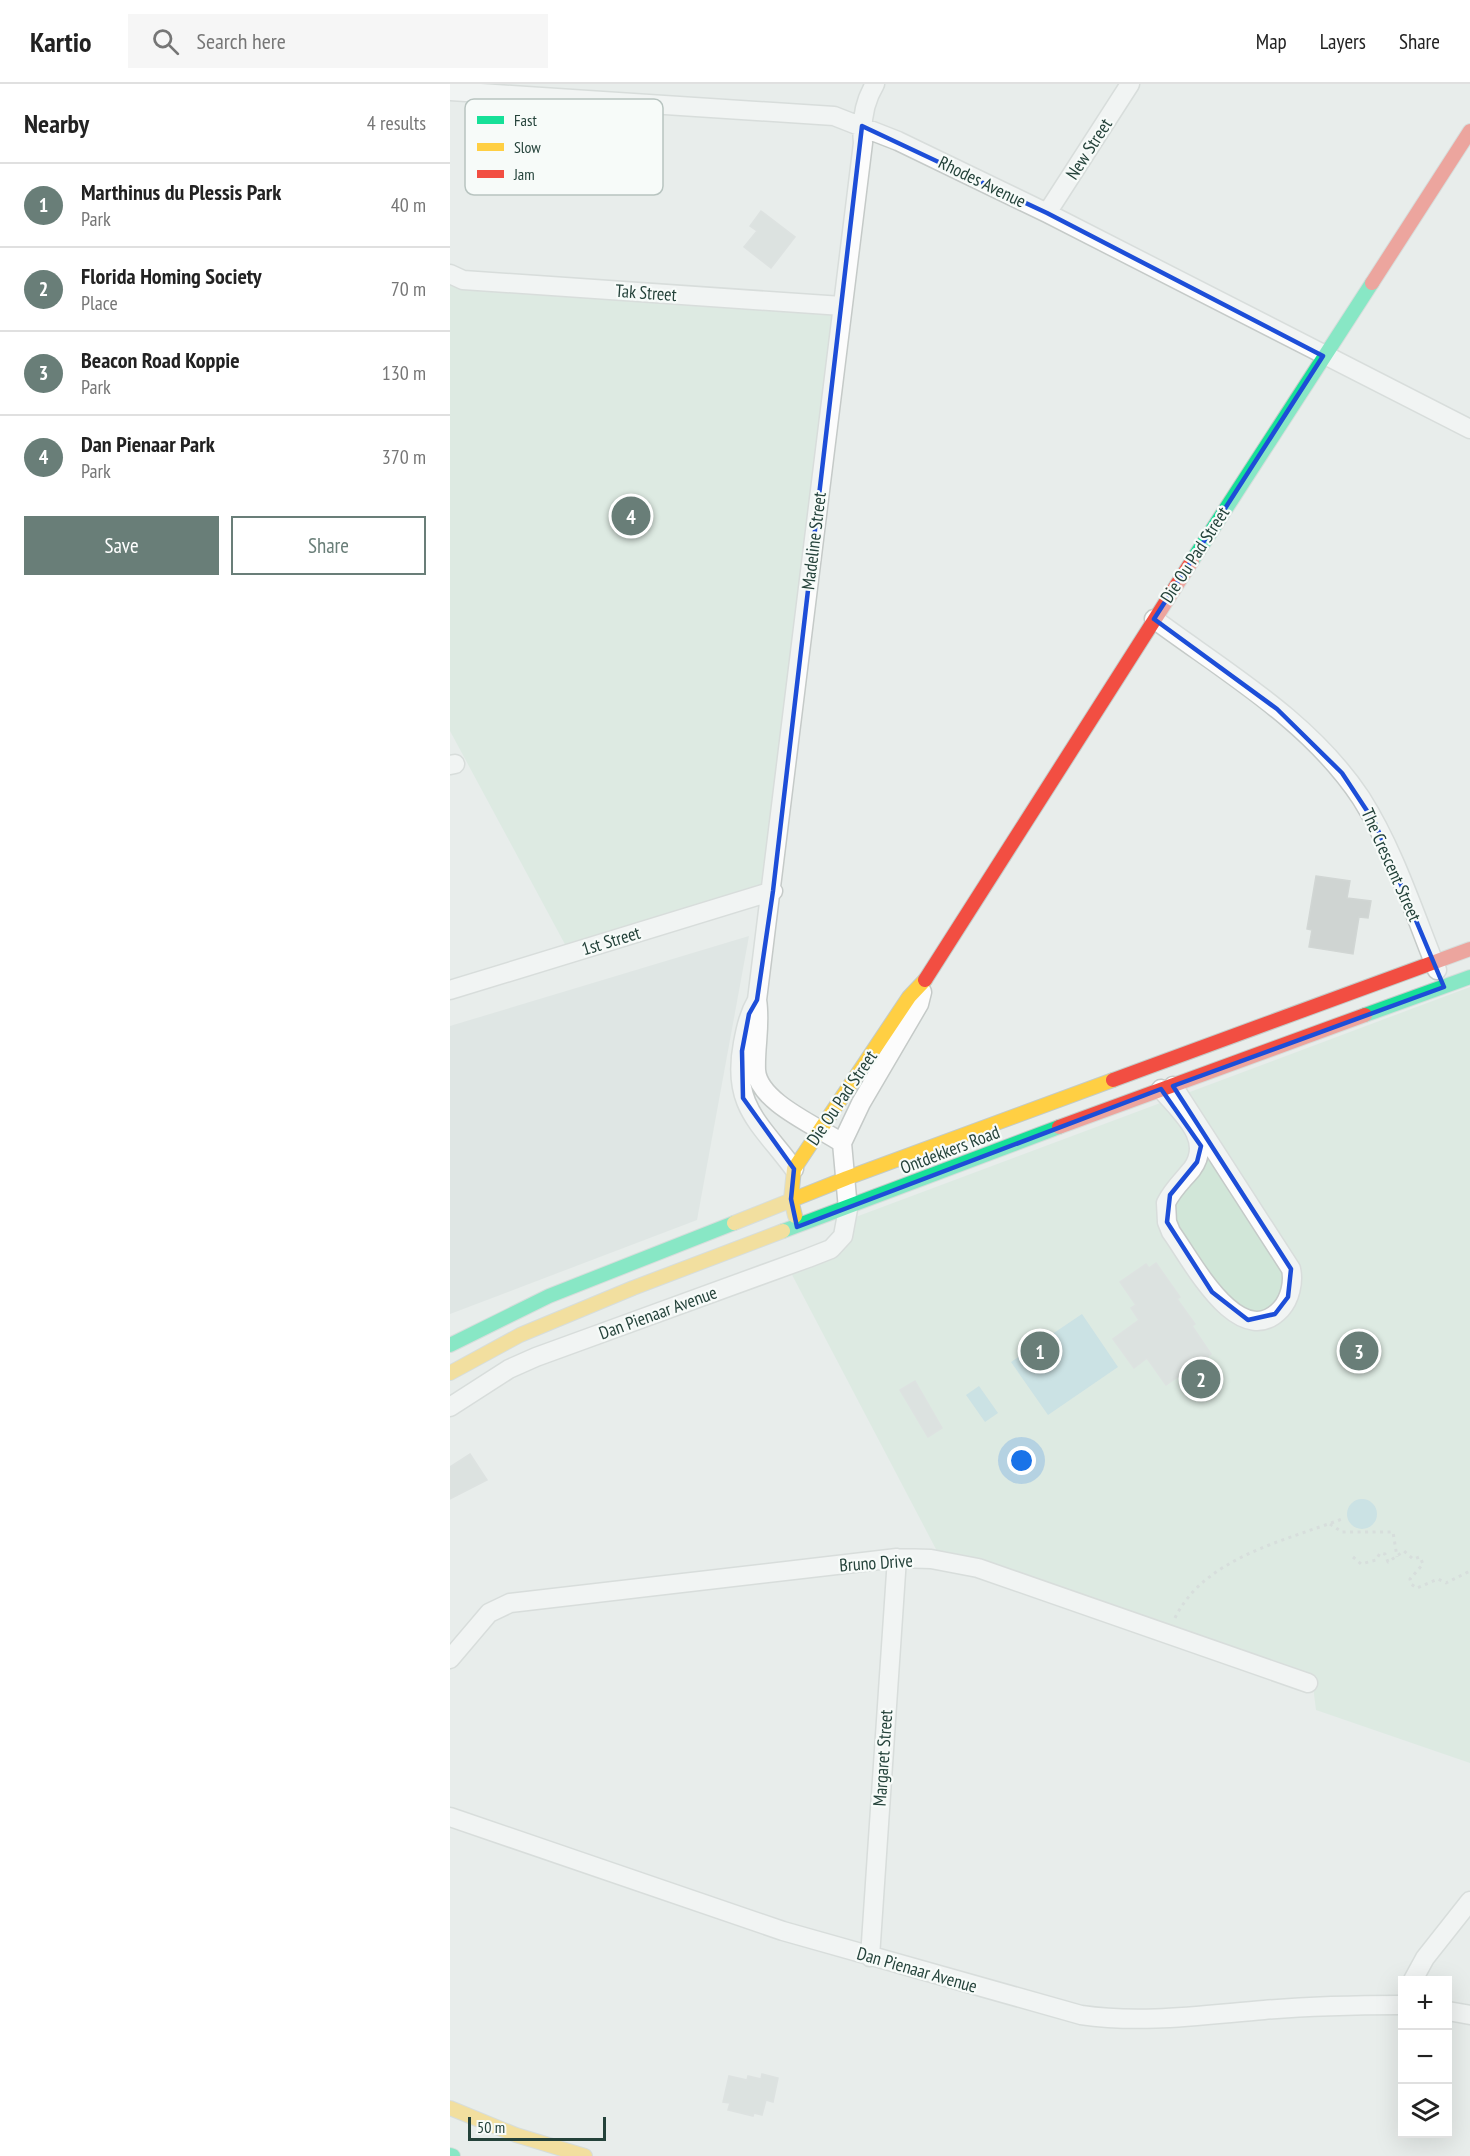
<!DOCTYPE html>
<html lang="en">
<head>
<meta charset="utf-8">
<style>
  :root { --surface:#fff; --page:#f6f6f6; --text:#222; --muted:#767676; --line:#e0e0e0; --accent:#697e78 }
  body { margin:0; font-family:"PT Sans Narrow",sans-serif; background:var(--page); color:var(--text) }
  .controls { position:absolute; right:18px; bottom:18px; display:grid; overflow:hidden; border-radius:0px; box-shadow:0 6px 24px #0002 }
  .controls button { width:54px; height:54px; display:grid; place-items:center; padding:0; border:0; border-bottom:2px solid var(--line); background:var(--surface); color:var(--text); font:30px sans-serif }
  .scale { position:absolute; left:18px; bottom:15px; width:138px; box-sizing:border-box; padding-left:6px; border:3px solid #24423a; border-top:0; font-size:16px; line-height:21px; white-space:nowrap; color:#24423a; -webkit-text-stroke:4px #f7fbf9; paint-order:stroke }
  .you { position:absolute; left:572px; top:1377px; width:21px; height:21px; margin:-15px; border:4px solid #fff; border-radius:50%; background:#1a73e8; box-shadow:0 0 0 9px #1a73e833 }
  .badge { display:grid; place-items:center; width:39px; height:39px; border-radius:50%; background:var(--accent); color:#fff; font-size:20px; font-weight:700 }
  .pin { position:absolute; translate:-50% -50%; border:3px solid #fff; box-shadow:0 2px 6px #0006 }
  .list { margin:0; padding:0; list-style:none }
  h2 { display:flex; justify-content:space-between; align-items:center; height:78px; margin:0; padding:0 24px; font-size:26px }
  h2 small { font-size:20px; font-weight:400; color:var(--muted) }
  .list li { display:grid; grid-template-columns:39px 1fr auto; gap:18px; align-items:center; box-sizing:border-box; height:84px; padding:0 24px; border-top:2px solid var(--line) }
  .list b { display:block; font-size:22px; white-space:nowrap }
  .list p { margin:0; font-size:20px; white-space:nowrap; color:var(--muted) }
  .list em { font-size:20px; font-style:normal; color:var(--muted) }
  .actions { display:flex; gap:12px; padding:18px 24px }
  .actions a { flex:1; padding:14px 0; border:2px solid var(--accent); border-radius:0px; text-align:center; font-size:21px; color:var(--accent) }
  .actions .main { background:var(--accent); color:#fff }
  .icon { flex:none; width:33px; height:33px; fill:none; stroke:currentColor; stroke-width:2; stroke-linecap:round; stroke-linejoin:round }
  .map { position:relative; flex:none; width:1020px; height:2072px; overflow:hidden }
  header { display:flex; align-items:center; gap:36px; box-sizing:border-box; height:84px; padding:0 30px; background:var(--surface); border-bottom:2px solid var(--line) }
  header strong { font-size:28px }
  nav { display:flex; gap:33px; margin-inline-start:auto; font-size:21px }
  .search { width:420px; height:54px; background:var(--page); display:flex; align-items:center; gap:15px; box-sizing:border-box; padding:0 21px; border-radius:0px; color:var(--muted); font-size:22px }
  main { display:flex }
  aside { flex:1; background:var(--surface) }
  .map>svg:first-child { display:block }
</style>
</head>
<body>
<header>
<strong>Kartio</strong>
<div class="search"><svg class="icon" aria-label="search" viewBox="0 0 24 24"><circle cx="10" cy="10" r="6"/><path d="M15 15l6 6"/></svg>Search here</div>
<nav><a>Map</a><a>Layers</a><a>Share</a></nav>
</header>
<main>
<aside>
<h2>Nearby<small>4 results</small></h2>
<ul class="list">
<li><span class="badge">1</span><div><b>Marthinus du Plessis Park</b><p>Park</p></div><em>40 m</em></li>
<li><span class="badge">2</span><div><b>Florida Homing Society</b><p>Place</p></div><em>70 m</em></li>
<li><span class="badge">3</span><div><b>Beacon Road Koppie</b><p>Park</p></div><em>130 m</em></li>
<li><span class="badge">4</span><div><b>Dan Pienaar Park</b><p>Park</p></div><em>370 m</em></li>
</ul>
<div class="actions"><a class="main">Save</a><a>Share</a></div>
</aside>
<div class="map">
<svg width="1020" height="2072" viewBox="0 0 1020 2072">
  <rect width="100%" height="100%" fill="#e8edeb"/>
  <path fill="#d6dedb" d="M 299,852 L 247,1136 L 0,1230 L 0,942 Z"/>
  <path fill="#d1e6d8" d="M 0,197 L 385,229 L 317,802 L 117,864 L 0,647 Z
    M 1020,903 L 1020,1679 L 866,1626 L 863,1602 L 488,1469 L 340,1187 L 379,1173 L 403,1134 Z"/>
  <path fill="#a9d4db" d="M 632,1230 L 668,1283 L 598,1331 L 561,1278 Z
    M 529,1302 L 548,1329 L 535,1338 L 516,1311 Z
    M897 1430a15 15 0 1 1 30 0a15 15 0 1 1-30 0Z"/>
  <path fill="#cfd4d2" stroke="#d1d6d4" stroke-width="1.5" d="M 311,127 L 345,153 L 321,184 L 294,163 L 307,147 L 300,142 Z
    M 866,792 L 900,797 L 897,814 L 921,817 L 918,834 L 909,833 L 903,870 L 859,863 L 862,846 L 857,845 Z
    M 706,1179 L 730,1213 L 727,1215 L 745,1240 L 742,1242 L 761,1270 L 752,1276 L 768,1297 L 748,1312 L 732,1290 L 716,1301 L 697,1274 L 684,1284 L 663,1255 L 689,1236 L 681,1224 L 686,1221 L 670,1198 L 696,1180 L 699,1184 Z
    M 465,1297 L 492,1344 L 478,1353 L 450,1306 Z
    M 20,1370 L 37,1396 L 0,1415 L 0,1383 Z
    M 312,1990 L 328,1994 L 323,2018 L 316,2016 L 312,2031 L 304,2029 L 303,2032 L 278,2026 L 280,2019 L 273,2018 L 279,1992 L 297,1996 L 298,1992 L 311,1995 Z"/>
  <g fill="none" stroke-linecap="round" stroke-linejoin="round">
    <defs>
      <path id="street" d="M 0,7 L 384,32 L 448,57 L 597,129 L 1020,345
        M 597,129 L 680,0
        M 0,190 L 13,196 L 392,222
        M 704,535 C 777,589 860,637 911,714 C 944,766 964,829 987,886
        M 0,681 L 5,680
        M 0,906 L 323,807
        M 307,916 C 299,930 296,943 293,959 C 281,1022 310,1039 344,1085
        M 711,1005 C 730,1028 764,1055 742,1085 C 733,1096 722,1106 716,1119 L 717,1138 L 721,1148 C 741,1175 789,1270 831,1225 C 840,1215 844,1198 841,1185 L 723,1002
        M 392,1059 C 367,1042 308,1018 306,986 C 305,962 311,940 307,916 L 413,59 C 411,39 414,18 425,0
        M 0,1323 L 59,1285 L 86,1273 L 358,1174 L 381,1165 L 393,1152 L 398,1125 L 392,1059 L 411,1019 L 469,920 L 472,908
        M 0,1575 L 39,1529 L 60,1519 L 447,1474 L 481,1475 L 528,1484 L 858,1599
        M 0,1733 L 333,1847 L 631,1931 C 692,1940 753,1931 814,1926 C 860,1922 906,1921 952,1921
        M 420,1873 L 447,1474
        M 963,1896 L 975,1874 L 1020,1817
        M 998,1927 L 1020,1931"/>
      <path id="fast" d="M 742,477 L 922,199
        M 915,931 L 1020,893
        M 333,1147 L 609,1043
        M 0,1261 L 99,1212 L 284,1139
        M 0,2071 L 3,2072"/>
      <path id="slow" d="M 345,1132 L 341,1115 L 344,1085 L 459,913 L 475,896
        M 284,1139 L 397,1094 L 663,996
        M 0,1289 L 70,1251 L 183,1204 L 333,1147
        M 0,2024 L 66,2051 L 135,2072"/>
      <path id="jam" d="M 922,199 L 1020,47
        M 475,896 L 742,477
        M 663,996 L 1020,865
        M 609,1043 L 915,931"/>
    </defs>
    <use href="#street" stroke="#c5cac8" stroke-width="21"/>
    <use href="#fast" stroke="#c3cbc8" stroke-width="16"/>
    <use href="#slow" stroke="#c3cbc8" stroke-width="16"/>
    <use href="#jam" stroke="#c3cbc8" stroke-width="16"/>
    <path stroke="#c3ccca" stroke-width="3" stroke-dasharray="3 4.5" stroke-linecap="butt" d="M 880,1440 L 892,1448 L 943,1448 L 947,1473
      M 903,1473 L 911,1480 L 926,1476 L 930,1469 L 935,1470 L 938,1478 L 954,1467 L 963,1475 L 970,1473 L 973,1480 L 960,1495 L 961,1500 L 967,1504 L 988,1495 L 996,1499 L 1020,1487
      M 725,1534 C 754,1474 834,1457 892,1435"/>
    <use href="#street" stroke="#fcfcfc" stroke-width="18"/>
    <use href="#fast" stroke="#16e098" stroke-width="14"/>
    <use href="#slow" stroke="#ffcf43" stroke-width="14"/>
    <use href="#jam" stroke="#f24e42" stroke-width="14"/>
  </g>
  <path d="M0 0H1020V2072H0ZM 412,42 L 597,129 L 873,272 L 704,535 L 827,625 L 892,689 L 925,739 L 994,903 L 723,1002 L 841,1185 L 838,1213 L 825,1230 L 798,1236 L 762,1208 L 717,1138 L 720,1111 L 747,1078 L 751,1062 L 711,1005 L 347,1143 L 341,1115 L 344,1085 L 293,1014 L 292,967 L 299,930 L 307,916 L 323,807 Z" fill="#e8edeb" fill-opacity=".55" fill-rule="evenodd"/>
  <path fill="none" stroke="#1d4ed8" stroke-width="4.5" stroke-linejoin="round" d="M 412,42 L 597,129 L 873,272 L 704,535 L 827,625 L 892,689 L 925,739 L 994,903 L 723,1002 L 841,1185 L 838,1213 L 825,1230 L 798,1236 L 762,1208 L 717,1138 L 720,1111 L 747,1078 L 751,1062 L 711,1005 L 347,1143 L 341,1115 L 344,1085 L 293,1014 L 292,967 L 299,930 L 307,916 L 323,807 Z"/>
  <g text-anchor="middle" stroke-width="4.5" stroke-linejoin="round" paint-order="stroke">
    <g font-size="18" fill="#24423a" stroke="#f7fbf9">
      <text transform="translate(639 65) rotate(-57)" y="6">New Street</text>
      <text transform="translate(532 98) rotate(26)" y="6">Rhodes Avenue</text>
      <text transform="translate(196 209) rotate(4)" y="6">Tak Street</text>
      <text transform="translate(364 457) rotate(-83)" y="6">Madeline Street</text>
      <text transform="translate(745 471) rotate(-57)" y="6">Die Ou Pad Street</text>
      <text transform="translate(941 781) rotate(66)" y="6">The Crescent Street</text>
      <text transform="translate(161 857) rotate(-17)" y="6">1st Street</text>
      <text transform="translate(392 1014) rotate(-56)" y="6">Die Ou Pad Street</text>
      <text transform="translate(500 1066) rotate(-21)" y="6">Ontdekkers Road</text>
      <text transform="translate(208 1229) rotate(-20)" y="6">Dan Pienaar Avenue</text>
      <text transform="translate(426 1479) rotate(-4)" y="6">Bruno Drive</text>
      <text transform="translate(433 1674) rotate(-86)" y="6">Margaret Street</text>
      <text transform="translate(467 1886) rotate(16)" y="6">Dan Pienaar Avenue</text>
    </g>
  </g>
  <rect x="15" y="15" width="198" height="96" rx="9" fill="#f7fbf9" stroke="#b8c4c0" stroke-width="1.5"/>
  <rect x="27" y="32" width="27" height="8" fill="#16e098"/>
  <rect x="27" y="59" width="27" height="8" fill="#ffcf43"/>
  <rect x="27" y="86" width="27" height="8" fill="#f24e42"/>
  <g font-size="16" fill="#24423a">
    <text x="64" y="42">Fast</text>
    <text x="64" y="69">Slow</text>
    <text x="64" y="96">Jam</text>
  </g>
</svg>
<div class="controls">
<button>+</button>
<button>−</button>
<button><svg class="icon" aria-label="layers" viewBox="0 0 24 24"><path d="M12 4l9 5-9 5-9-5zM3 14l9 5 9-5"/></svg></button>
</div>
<div class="scale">50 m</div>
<div class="you"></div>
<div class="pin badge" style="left:590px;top:1267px">1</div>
<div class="pin badge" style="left:751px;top:1295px">2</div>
<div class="pin badge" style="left:909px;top:1267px">3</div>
<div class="pin badge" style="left:181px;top:432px">4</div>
</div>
</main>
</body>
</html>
